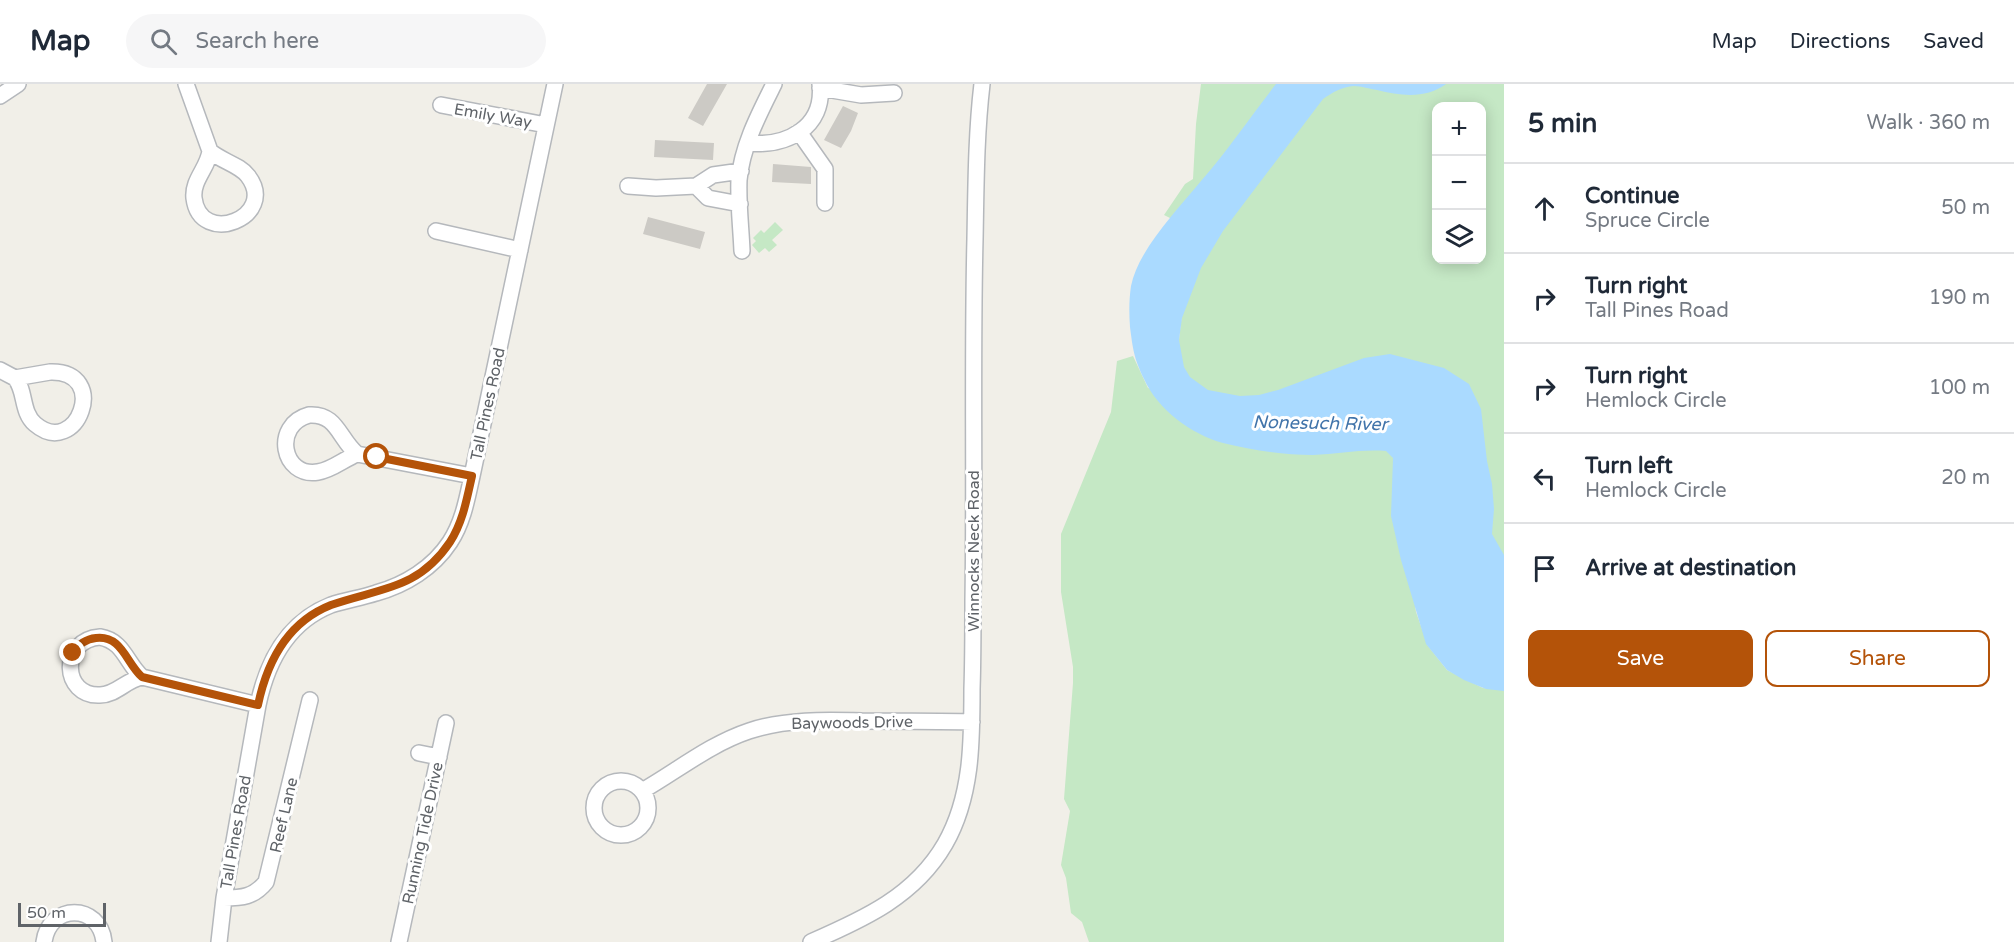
<!DOCTYPE html>
<html lang="en">
<head>
<meta charset="utf-8">
<style>
  :root { --surface:#fff; --page:#f6f6f7; --text:#1f2937; --muted:#747a83; --line:#e0e1e3; --accent:#b45309 }
  body { margin:0; font-family:"Varela Round",sans-serif; background:var(--page); color:var(--text) }
  .controls { position:absolute; right:18px; top:18px; display:grid; overflow:hidden; border-radius:12px; box-shadow:0 3px 15px #0003 }
  .controls button { width:54px; height:54px; display:grid; place-items:center; padding:0; border:0; border-bottom:2px solid var(--line); background:var(--surface); color:var(--text); font:30px sans-serif }
  .scale { position:absolute; left:18px; bottom:15px; width:88px; box-sizing:border-box; padding-left:6px; border:3px solid #5f6368; border-top:0; font-size:16px; line-height:21px; white-space:nowrap; color:#5f6368; -webkit-text-stroke:4px #fff; paint-order:stroke }
  .stop { position:absolute; width:18px; height:18px; margin:-14px; border:4px solid #b45309; border-radius:50%; background:#fff }
  .stop.end { background:#b45309; border-color:#fff; box-shadow:0 2px 6px #0008 }
  .list { margin:0; padding:0; list-style:none }
  h2 { display:flex; justify-content:space-between; align-items:center; height:78px; margin:0; padding:0 24px; font-size:26px }
  h2 small { font-size:20px; font-weight:400; color:var(--muted) }
  .list li { display:grid; grid-template-columns:39px 1fr auto; gap:18px; align-items:center; box-sizing:border-box; height:90px; padding:0 24px; border-top:2px solid var(--line) }
  .list b { display:block; font-size:22px; white-space:nowrap }
  .list p { margin:0; font-size:20px; white-space:nowrap; color:var(--muted) }
  .list em { font-size:20px; font-style:normal; color:var(--muted) }
  .actions { display:flex; gap:12px; padding:18px 24px }
  .actions a { flex:1; padding:14px 0; border:2px solid var(--accent); border-radius:12px; text-align:center; font-size:21px; color:var(--accent) }
  .actions .main { background:var(--accent); color:#fff }
  .icon { flex:none; width:33px; height:33px; fill:none; stroke:currentColor; stroke-width:2; stroke-linecap:round; stroke-linejoin:round }
  .map { position:relative; flex:none; width:1504px; height:858px; overflow:hidden }
  header { display:flex; align-items:center; gap:36px; box-sizing:border-box; height:84px; padding:0 30px; background:var(--surface); border-bottom:2px solid var(--line) }
  header strong { font-size:28px }
  nav { display:flex; gap:33px; margin-inline-start:auto; font-size:21px }
  .search { width:420px; height:54px; background:var(--page); display:flex; align-items:center; gap:15px; box-sizing:border-box; padding:0 21px; border-radius:33px; color:var(--muted); font-size:22px }
  main { display:flex }
  aside { flex:1; background:var(--surface) }
  .map>svg:first-child { display:block }
</style>
</head>
<body>
<header>
<strong>Map</strong>
<div class="search"><svg class="icon" aria-label="search" viewBox="0 0 24 24"><circle cx="10" cy="10" r="6"/><path d="M15 15l6 6"/></svg>Search here</div>
<nav><a>Map</a><a>Directions</a><a>Saved</a></nav>
</header>
<main>
<div class="map">
<svg width="1504" height="858" viewBox="0 0 1504 858">
  <rect width="100%" height="100%" fill="#f1efe8"/>
  <path fill="#c5e8c5" fill-rule="evenodd" d="M 1201,0 L 1504,0 L 1504,475 L 1490,460 L 1486,407 L 1264,313 L 1210,312 L 1176,281 L 1184,212 L 1214,156 L 1164,131 L 1185,100 L 1193,95 L 1196,40 ZM 1436,22 L 1482,22 L 1482,176 L 1436,176 Z
    M 775,138 L 783,146 L 772,156 L 777,161 L 769,168 L 765,164 L 759,169 L 752,161 L 756,157 L 753,154 L 761,146 L 764,149 Z
    M 1133,272 L 1148,304 L 1392,363 L 1416,528 L 1428,562 L 1447,586 L 1483,604 L 1504,606 L 1504,858 L 1089,858 L 1082,838 L 1071,829 L 1066,794 L 1061,781 L 1070,727 L 1064,715 L 1073,599 L 1073,583 L 1061,508 L 1061,450 L 1111,328 L 1117,277 Z"/>
  <path fill="#aadaff" d="M 1276,0 L 1446,0 C 1426,15 1401,12 1377,6 C 1370,5 1361,2 1354,2 C 1342,3 1333,8 1323,15 L 1223,147 L 1201,184 L 1182,234 L 1179,256 L 1184,283 L 1190,293 L 1208,306 L 1240,312 L 1259,311 L 1278,306 L 1364,274 L 1390,270 L 1444,284 L 1469,300 L 1481,325 L 1487,377 L 1492,400 L 1494,425 L 1492,450 L 1504,471 L 1504,607 L 1486,605 L 1464,596 L 1447,586 L 1426,560 L 1401,476 L 1391,432 L 1393,374 L 1386,367 C 1361,365 1338,370 1313,371 C 1283,371 1252,366 1223,359 C 1191,350 1158,326 1144,295 C 1134,274 1133,266 1130,243 C 1129,229 1129,216 1131,202 C 1138,166 1178,125 1201,97 C 1228,66 1251,32 1276,0 Z"/>
  <path fill="#cccac5" d="M 707,0 L 727,0 L 703,42 L 688,34 Z
    M 843,22 L 858,29 L 851,47 L 841,64 L 824,56 Z
    M 655,56 L 714,59 L 713,76 L 654,73 Z
    M 773,80 L 811,83 L 811,100 L 772,98 Z
    M 648,133 L 705,148 L 700,165 L 643,150 Z"/>
  <g fill="none" stroke-linecap="round" stroke-linejoin="round">
    <defs>
      <path id="minor" d="M 186,0 L 210,67
        M 820,4 L 861,11 L 894,9
        M 0,12 L 18,0
        M 441,21 L 546,41
        M 799,48 L 825,85 L 825,119
        M 748,59 C 786,63 825,44 820,0
        M 210,67 C 221,77 240,81 248,92 C 279,133 200,164 194,114 C 192,96 208,84 210,67 Z
        M 628,102 L 656,104 L 696,102 L 713,91 L 741,87
        M 696,102 L 708,114 L 740,120
        M 436,147 L 520,166
        M 742,167 C 741,143 738,119 739,96 C 742,62 759,30 774,0
        M 0,286 L 15,294
        M 50,288 C 111,286 77,376 35,340 C 21,328 26,307 15,294 Z
        M 309,331 C 337,329 339,355 357,370 C 344,375 332,386 318,388 C 282,394 272,341 309,331 Z
        M 357,370 L 472,392
        M 100,553 C 124,557 126,579 142,593 C 126,596 116,611 100,611 C 62,613 59,556 100,553 Z
        M 142,593 L 258,621
        M 419,669 L 439,673
        M594 724a27 27 0 1 1 54 0a27 27 0 1 1-54 0Z
        M 642,707 C 677,687 710,660 749,647 C 785,635 825,636 862,637 C 899,637 935,637 972,638
        M 224,814 C 242,814 254,813 266,798 L 310,616
        M 44,858 C 49,819 100,819 104,858
        M 219,858 L 224,814 L 258,621 C 267,578 288,538 331,521 C 346,516 361,514 376,509 C 405,501 433,484 450,458 C 463,438 467,415 472,392 L 555,0
        M 399,858 L 446,639
        M 811,858 C 864,835 915,812 945,760 C 972,713 972,658 972,605 C 973,575 973,546 973,516 C 975,395 972,275 975,155 C 976,103 976,51 982,0"/>
    </defs>
    <use href="#minor" stroke="#b5b8bc" stroke-width="18"/>
    <use href="#minor" stroke="#fff" stroke-width="15"/>
  </g>
  <g fill="none" stroke-linecap="round" stroke-linejoin="round">
    <path stroke="#b45309" stroke-width="8" d="M 73,569 C 78,561 86,555 96,554 C 122,551 126,579 142,593 L 258,621 C 267,578 288,538 331,521 C 379,504 418,506 450,458 C 463,438 467,414 472,392 L 377,373"/>
  </g>
  <g text-anchor="middle" stroke-width="6" stroke-linejoin="round" paint-order="stroke">
    <g font-size="16" fill="#5f6368" stroke="#fff">
      <text transform="translate(493 31) rotate(10)" y="6">Emily Way</text>
      <text transform="translate(487 320) rotate(-78)" y="6">Tall Pines Road</text>
      <text transform="translate(973 467) rotate(-90)" y="6">Winnocks Neck Road</text>
      <text transform="translate(852 638) rotate(-1)" y="6">Baywoods Drive</text>
      <text transform="translate(283 731) rotate(-77)" y="6">Reef Lane</text>
      <text transform="translate(235 748) rotate(-80)" y="6">Tall Pines Road</text>
      <text transform="translate(422 749) rotate(-78)" y="6">Running Tide Drive</text>
    </g>
    <g font-size="18" font-style="italic" fill="#4174aa" stroke="#fff">
      <text transform="translate(1320 339) rotate(1)" y="6">Nonesuch River</text>
    </g>
  </g>
</svg>
<div class="controls">
<button>+</button>
<button>−</button>
<button><svg class="icon" aria-label="layers" viewBox="0 0 24 24"><path d="M12 4l9 5-9 5-9-5zM3 14l9 5 9-5"/></svg></button>
</div>
<div class="scale">50 m</div>
<div class="stop" style="left:377px;top:373px"></div>
<div class="stop end" style="left:73px;top:569px"></div>
</div>
<aside>
<h2>5 min<small>Walk · 360 m</small></h2>
<ul class="list">
<li><svg class="icon" aria-label="ahead" viewBox="0 0 24 24"><path d="M12 20V5M6 11l6-6 6 6"/></svg><div><b>Continue</b><p>Spruce Circle</p></div><em>50 m</em></li>
<li><svg class="icon" aria-label="right" viewBox="0 0 24 24"><path d="M7 20v-9h11M14 6l5 5-5 5"/></svg><div><b>Turn right</b><p>Tall Pines Road</p></div><em>190 m</em></li>
<li><svg class="icon" aria-label="right" viewBox="0 0 24 24"><path d="M7 20v-9h11M14 6l5 5-5 5"/></svg><div><b>Turn right</b><p>Hemlock Circle</p></div><em>100 m</em></li>
<li><svg class="icon" aria-label="left" viewBox="0 0 24 24"><path d="M17 20v-9H6M10 6l-5 5 5 5"/></svg><div><b>Turn left</b><p>Hemlock Circle</p></div><em>20 m</em></li>
<li><svg class="icon" aria-label="arrive" viewBox="0 0 24 24"><path d="M6 21V4h12l-3 4 3 4H6"/></svg><div><b>Arrive at destination</b></div></li>
</ul>
<div class="actions"><a class="main">Save</a><a>Share</a></div>
</aside>
</main>
</body>
</html>
